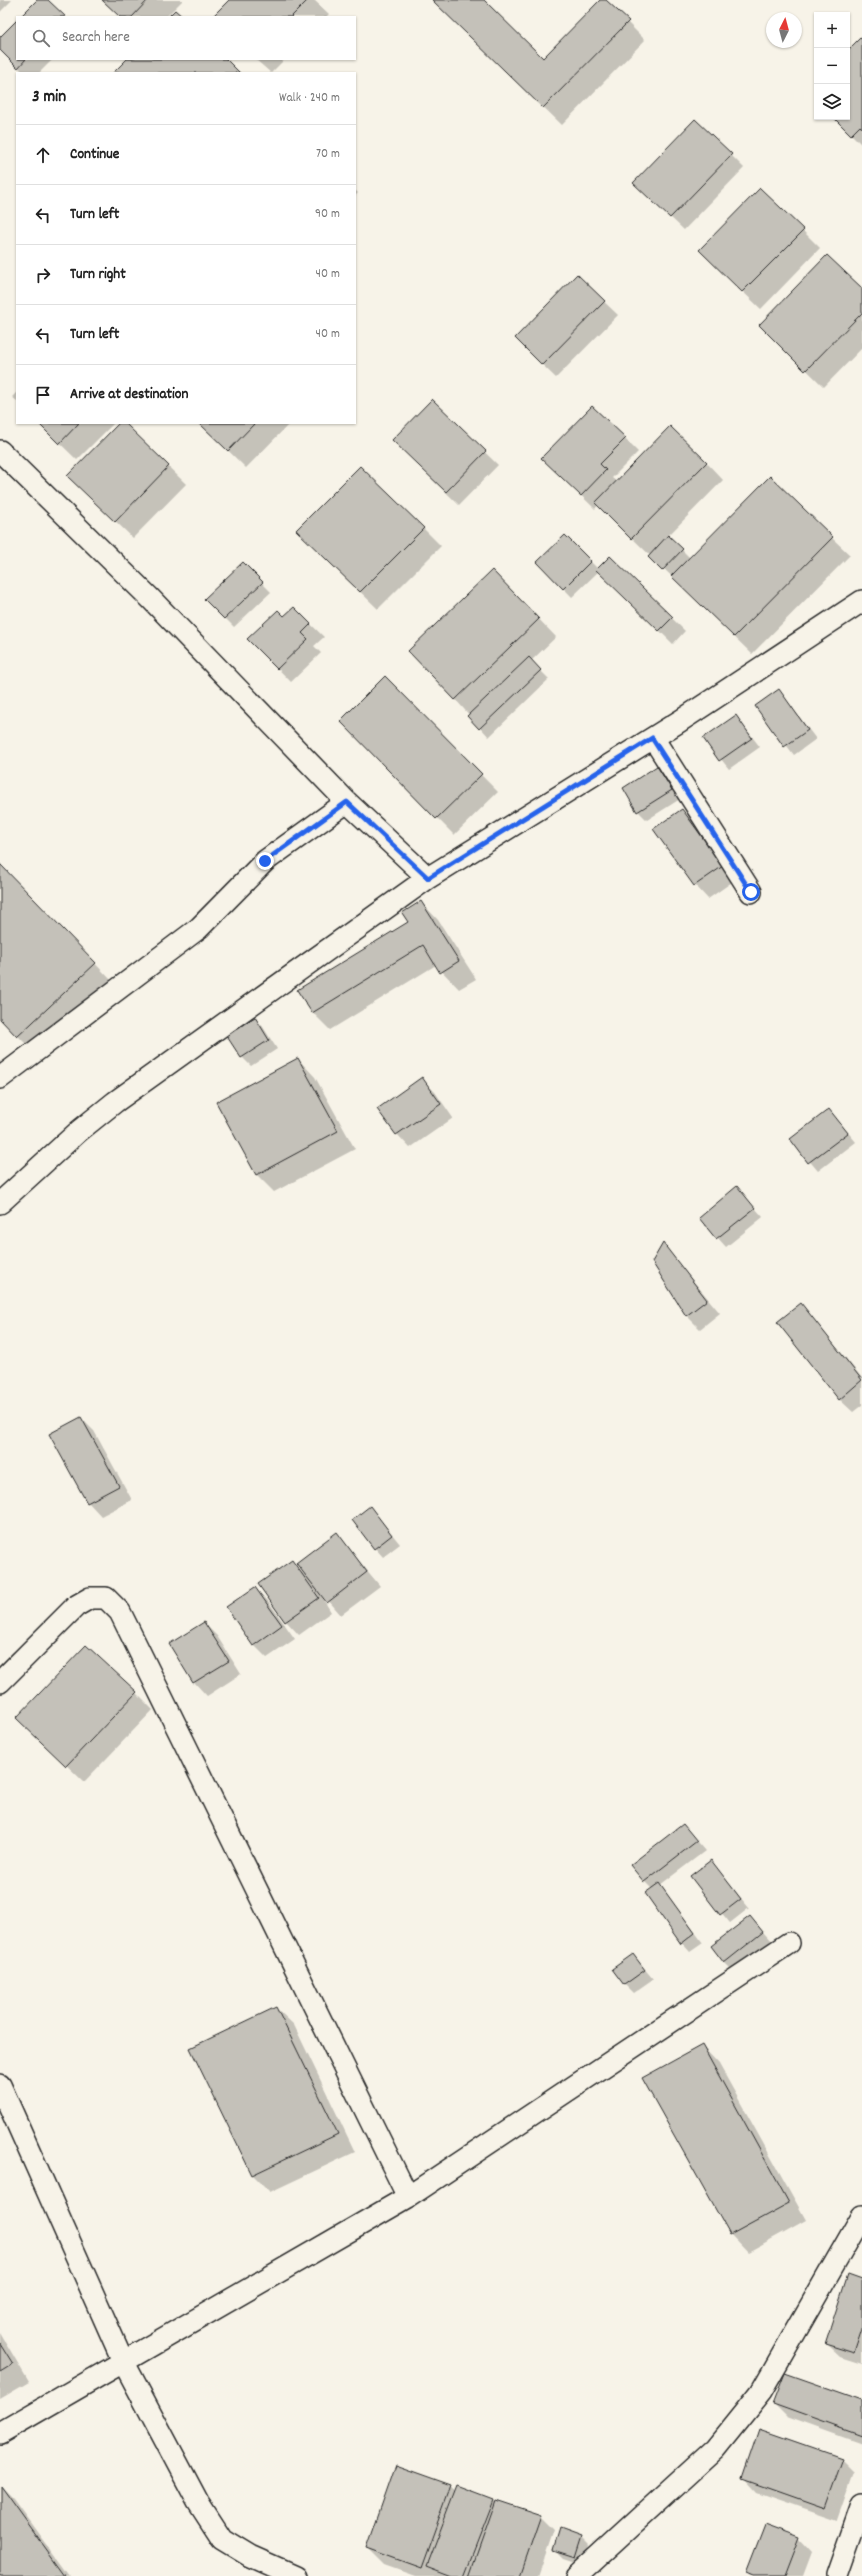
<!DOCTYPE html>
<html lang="en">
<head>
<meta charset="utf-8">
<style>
  :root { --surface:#fff; --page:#f2f2f2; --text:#222; --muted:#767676; --line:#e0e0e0 }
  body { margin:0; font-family:Dekko,sans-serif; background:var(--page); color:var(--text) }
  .controls { position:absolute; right:12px; top:12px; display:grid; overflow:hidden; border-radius:0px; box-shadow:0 1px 3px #0004 }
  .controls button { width:36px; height:36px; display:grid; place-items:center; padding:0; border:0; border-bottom:1px solid var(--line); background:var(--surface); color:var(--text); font:20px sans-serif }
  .compass { position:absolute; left:766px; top:12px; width:36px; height:36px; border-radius:50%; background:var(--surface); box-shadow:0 1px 3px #0004; rotate:6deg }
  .stop { position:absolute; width:12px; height:12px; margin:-9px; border:3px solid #2563eb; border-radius:50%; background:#fff }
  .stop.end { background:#2563eb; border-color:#fff; box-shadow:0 1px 4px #0008 }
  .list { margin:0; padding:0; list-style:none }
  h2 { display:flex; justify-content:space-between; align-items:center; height:52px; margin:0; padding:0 16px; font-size:17px }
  h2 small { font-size:13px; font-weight:400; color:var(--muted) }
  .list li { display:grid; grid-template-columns:26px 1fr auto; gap:12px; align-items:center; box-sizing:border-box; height:60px; padding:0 16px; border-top:1px solid var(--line) }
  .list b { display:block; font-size:15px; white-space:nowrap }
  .list em { font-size:13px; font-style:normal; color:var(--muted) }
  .icon { flex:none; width:22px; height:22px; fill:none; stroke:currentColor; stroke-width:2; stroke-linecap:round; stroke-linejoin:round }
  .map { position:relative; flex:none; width:862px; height:2576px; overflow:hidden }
  .search { position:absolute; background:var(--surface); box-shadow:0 1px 3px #0004; left:16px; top:16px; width:340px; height:44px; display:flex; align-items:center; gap:10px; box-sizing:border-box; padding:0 14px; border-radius:0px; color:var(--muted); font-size:15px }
  .panel { position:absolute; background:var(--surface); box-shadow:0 1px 3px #0004; left:16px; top:72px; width:340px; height:352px; border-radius:0px }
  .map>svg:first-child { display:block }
</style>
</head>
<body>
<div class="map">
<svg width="862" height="2576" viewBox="0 0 862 2576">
  <rect width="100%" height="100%" fill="#f7f3e8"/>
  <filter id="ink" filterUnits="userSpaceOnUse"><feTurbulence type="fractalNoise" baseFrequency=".025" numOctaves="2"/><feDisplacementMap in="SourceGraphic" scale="8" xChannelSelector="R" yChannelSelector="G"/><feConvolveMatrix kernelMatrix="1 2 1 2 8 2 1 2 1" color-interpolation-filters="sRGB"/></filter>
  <g filter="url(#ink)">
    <path fill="#0003" d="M 0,0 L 12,0 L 0,12 Z
      M 103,0 L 183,0 L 166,17 L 121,17 Z
      M 230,0 L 314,0 L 329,14 L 326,17 L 214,17 Z
      M 433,0 L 482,0 L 543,59 L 601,0 L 605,0 L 645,40 L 562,125 Z
      M 17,22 L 17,59 L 53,59 L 39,73 L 24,73 L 0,49 L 0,39 Z
      M 862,37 L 862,145 L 834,117 L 847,117 L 847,52 Z
      M 255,59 L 285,59 L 271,73 Z
      M 696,120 L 744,168 L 684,230 L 648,196 Z
      M 355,190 L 358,193 L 355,196 Z
      M 803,231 L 820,248 L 761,309 L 718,268 Z
      M 577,276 L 618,315 L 556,378 L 529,352 Z
      M 862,290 L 862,348 L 824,387 L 778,342 Z
      M 17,392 L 17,401 L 12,397 Z
      M 432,401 L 498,465 L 459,505 L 406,453 Z
      M 39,423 L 114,423 L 77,460 Z
      M 121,423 L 124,423 L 186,484 L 133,538 L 86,493 Z
      M 200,423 L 290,423 L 246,468 Z
      M 625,439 L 638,452 L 612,478 L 617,482 L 706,462 L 723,480 L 668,536 L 690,558 L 832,538 L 850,555 L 752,654 L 598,505 L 595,509 L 556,471 Z
      M 423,528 L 441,546 L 378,609 L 315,548 Z
      M 565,536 L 598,569 L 610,557 L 685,631 L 673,644 L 599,571 L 572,597 L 538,562 Z
      M 243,564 L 271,592 L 234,627 L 206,599 Z
      M 510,589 L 556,637 L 531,661 L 549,679 L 489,737 L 455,699 Z
      M 294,608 L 324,637 L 314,646 L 321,653 L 291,682 L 249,639 L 284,617 Z
      M 385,678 L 498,792 L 454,835 L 341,721 Z
      M 779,690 L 816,739 L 794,755 L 756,706 Z
      M 736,716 L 760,747 L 729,769 L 704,738 Z
      M 657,768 L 666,776 L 680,799 L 647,820 L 638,811 Z
      M 682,810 L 695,824 L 735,880 L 708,899 L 695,885 Z
      M 0,865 L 112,981 L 36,1054 L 0,1018 Z
      M 421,902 L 438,920 L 476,979 L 459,989 L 436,965 L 330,1030 L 313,1013 L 299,990 L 409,922 Z
      M 255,1018 L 263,1027 L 277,1049 L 251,1066 L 242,1057 Z
      M 298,1059 L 315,1077 L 355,1149 L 274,1192 L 257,1175 L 217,1103 Z
      M 422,1079 L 435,1092 L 453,1118 L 410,1148 L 397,1134 L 379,1109 Z
      M 829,1110 L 856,1142 L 818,1171 L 791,1139 Z
      M 737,1188 L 763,1217 L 726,1247 L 700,1218 Z
      M 663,1245 L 720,1313 L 700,1329 L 687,1316 L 653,1262 Z
      M 801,1304 L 862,1378 L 862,1405 L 853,1412 L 839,1399 Z
      M 81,1418 L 94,1431 L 132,1500 L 101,1516 L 88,1502 L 51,1434 Z
      M 370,1507 L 400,1544 L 383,1557 L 375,1548 Z
      M 336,1533 L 380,1586 L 341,1615 L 314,1584 L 331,1612 L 299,1635 L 286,1621 L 260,1584 L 292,1562 L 304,1574 Z
      M 255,1588 L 268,1601 L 295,1639 L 267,1658 L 254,1645 Z
      M 204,1623 L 217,1636 L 241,1674 L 207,1696 L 194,1682 Z
      M 136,1693 L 153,1710 L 84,1782 L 35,1735 Z
      M 683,1826 L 705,1851 L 660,1885 L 703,1943 L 690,1952 L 682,1943 L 652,1889 L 644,1881 Z
      M 711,1861 L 749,1908 L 730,1923 L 691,1876 Z
      M 750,1917 L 771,1941 L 733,1971 L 724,1962 Z
      M 633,1955 L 653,1979 L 633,1993 L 624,1984 Z
      M 276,2008 L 294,2025 L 355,2152 L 270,2192 L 253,2175 L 191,2049 Z
      M 702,2046 L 719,2064 L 806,2220 L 748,2252 L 731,2234 Z
      M 862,2280 L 862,2364 L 840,2357 L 826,2344 Z
      M 0,2333 L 29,2382 L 0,2399 Z
      M 862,2402 L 862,2444 L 787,2417 L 774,2404 Z
      M 841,2459 L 854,2472 L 837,2520 L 756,2492 L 743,2478 Z
      M 0,2486 L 13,2499 L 69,2576 L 0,2576 Z
      M 450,2486 L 456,2491 L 493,2500 L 540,2516 L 554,2530 L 538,2576 L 415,2576 L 384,2565 L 367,2548 Z
      M 582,2537 L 590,2545 L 584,2566 L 563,2559 L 554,2550 Z
      M 799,2538 L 812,2552 L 803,2576 L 750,2576 L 747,2573 Z"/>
    <path fill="#c4c1b9" stroke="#2b2b2b" d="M 37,0 L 48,0 L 66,17 L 20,17 Z
      M 102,0 L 148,0 L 132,17 L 120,17 Z
      M 229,0 L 308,0 L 291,17 L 212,17 Z
      M 432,0 L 484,0 L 543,58 L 600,0 L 606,0 L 629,21 L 543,108 Z
      M 175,10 L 183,17 L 168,17 Z
      M 17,20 L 17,59 L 26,59 L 18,68 L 0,50 L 0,37 Z
      M 862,36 L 862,128 L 860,126 L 851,135 L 833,117 L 847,117 L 847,51 Z
      M 127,59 L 226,59 L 240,73 L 113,73 Z
      M 695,119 L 732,154 L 670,218 L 633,183 Z
      M 760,188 L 804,230 L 742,292 L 699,250 Z
      M 827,255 L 862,288 L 862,313 L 805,371 L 759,325 Z
      M 577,274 L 605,301 L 542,365 L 515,338 Z
      M 432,399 L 486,451 L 446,492 L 392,440 Z
      M 592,406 L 626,438 L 600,464 L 606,470 L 581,496 L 541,458 Z
      M 38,423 L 79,423 L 59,444 Z
      M 119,423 L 125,423 L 169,466 L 115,522 L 67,476 Z
      M 199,423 L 255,423 L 228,451 Z
      M 670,426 L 707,462 L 631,539 L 595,503 Z
      M 360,466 L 424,528 L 360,592 L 296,530 Z
      M 770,476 L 833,537 L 734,637 L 671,576 Z
      M 565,535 L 591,561 L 563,589 L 537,562 Z
      M 668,535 L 683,549 L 662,571 L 648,557 Z
      M 610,556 L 673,617 L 659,631 L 596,570 Z
      M 243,562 L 263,582 L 224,619 L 204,599 Z
      M 492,570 L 539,619 L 455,700 L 408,651 Z
      M 294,607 L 311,624 L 302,633 L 308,639 L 277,669 L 247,639 L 278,610 L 284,616 Z
      M 529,657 L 541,670 L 479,729 L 467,716 Z
      M 385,676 L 482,774 L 436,819 L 340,721 Z
      M 779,689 L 808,730 L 784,747 L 755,706 Z
      M 736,715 L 752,738 L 719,761 L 703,738 Z
      M 657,766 L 672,790 L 637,812 L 623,788 Z
      M 682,809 L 723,866 L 694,886 L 653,829 Z
      M 0,864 L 96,963 L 17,1037 L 0,1019 Z
      M 421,901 L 459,961 L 440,973 L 423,945 L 312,1013 L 297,990 L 408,922 L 402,913 Z
      M 255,1017 L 269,1040 L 241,1058 L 226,1035 Z
      M 298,1058 L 338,1131 L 256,1175 L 216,1102 Z
      M 422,1077 L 441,1104 L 396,1135 L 377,1109 Z
      M 829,1109 L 848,1133 L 808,1163 L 790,1139 Z
      M 737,1186 L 755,1208 L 716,1239 L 699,1218 Z
      M 663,1243 L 707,1300 L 686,1316 L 652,1262 Z
      M 801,1303 L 862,1380 L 839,1400 L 777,1322 Z
      M 81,1417 L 119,1486 L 87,1503 L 49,1434 Z
      M 370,1506 L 392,1535 L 374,1549 L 352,1520 Z
      M 337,1532 L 367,1572 L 327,1603 L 296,1563 Z
      M 292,1560 L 319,1598 L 285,1622 L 258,1584 Z
      M 255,1587 L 282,1625 L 253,1646 L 226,1607 Z
      M 204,1622 L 229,1661 L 193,1683 L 169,1644 Z
      M 86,1645 L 137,1692 L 66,1766 L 16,1718 Z
      M 683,1824 L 697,1841 L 644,1882 L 630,1865 Z
      M 711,1860 L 741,1899 L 720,1915 L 690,1876 Z
      M 659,1883 L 695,1933 L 681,1944 L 645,1893 Z
      M 750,1916 L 763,1932 L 724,1963 L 711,1946 Z
      M 633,1954 L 645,1970 L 624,1985 L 612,1969 Z
      M 276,2007 L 338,2134 L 252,2175 L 190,2048 Z
      M 702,2045 L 789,2203 L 730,2235 L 642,2078 Z
      M 848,2274 L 862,2279 L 862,2329 L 854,2353 L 825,2344 Z
      M 0,2343 L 13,2364 L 0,2372 Z
      M 785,2373 L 862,2400 L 862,2436 L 773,2404 Z
      M 759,2429 L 842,2458 L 824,2508 L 742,2479 Z
      M 395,2465 L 451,2485 L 421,2568 L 366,2548 Z
      M 457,2485 L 494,2499 L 464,2576 L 452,2576 L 426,2566 Z
      M 0,2486 L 65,2576 L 0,2576 Z
      M 496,2500 L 541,2515 L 520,2576 L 469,2576 Z
      M 765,2524 L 800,2537 L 785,2576 L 753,2576 L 746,2573 Z
      M 560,2528 L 582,2536 L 575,2558 L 553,2551 Z"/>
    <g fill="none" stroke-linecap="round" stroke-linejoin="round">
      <defs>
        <path id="minor" d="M 0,451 L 150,598 L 347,802 L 428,878
          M 653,738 L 751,892
          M 0,1078 L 199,928 L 265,861 L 347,802
          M 0,1203 L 79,1131 L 115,1102 L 428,878 L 680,721 L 862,601
          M 0,1682 L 76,1606 L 90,1598 L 106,1598 L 120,1612 L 408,2197
          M 0,2085 L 123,2361 L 198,2502 L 222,2539 L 250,2556 L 295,2576
          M 0,2433 L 408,2197 L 789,1943
          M 576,2576 L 715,2449 L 761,2392 L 862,2216
          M 837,2576 L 862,2505"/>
      </defs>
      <use href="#minor" stroke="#2b2b2b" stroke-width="24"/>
      <use href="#minor" stroke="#f7f3e8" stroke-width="21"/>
    </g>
  </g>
  <g fill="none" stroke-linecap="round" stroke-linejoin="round" filter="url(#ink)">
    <path stroke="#2563eb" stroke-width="5" d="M 265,861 L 347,802 L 428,878 L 652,738 L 751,892"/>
  </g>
</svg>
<div class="controls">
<button>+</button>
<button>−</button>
<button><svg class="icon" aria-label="layers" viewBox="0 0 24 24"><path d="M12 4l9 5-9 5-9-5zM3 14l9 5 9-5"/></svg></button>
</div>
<svg class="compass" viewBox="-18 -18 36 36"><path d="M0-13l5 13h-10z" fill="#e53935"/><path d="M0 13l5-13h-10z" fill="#767676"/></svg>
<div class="stop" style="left:751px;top:892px"></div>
<div class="stop end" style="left:265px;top:861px"></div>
<div class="search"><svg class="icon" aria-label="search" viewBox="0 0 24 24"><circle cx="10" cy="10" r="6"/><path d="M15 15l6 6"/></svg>Search here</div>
<section class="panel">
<h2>3 min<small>Walk · 240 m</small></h2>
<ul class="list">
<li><svg class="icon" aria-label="ahead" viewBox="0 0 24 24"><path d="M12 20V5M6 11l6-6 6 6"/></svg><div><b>Continue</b></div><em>70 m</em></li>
<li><svg class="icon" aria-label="left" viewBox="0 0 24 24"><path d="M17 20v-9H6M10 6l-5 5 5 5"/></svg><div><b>Turn left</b></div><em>90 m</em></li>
<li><svg class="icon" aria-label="right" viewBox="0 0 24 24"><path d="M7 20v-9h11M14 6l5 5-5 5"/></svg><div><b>Turn right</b></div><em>40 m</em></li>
<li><svg class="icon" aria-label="left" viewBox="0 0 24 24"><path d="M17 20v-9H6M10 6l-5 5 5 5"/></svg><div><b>Turn left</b></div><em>40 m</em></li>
<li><svg class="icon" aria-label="arrive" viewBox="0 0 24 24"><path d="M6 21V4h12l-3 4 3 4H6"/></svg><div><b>Arrive at destination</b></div></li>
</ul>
</section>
</div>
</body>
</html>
